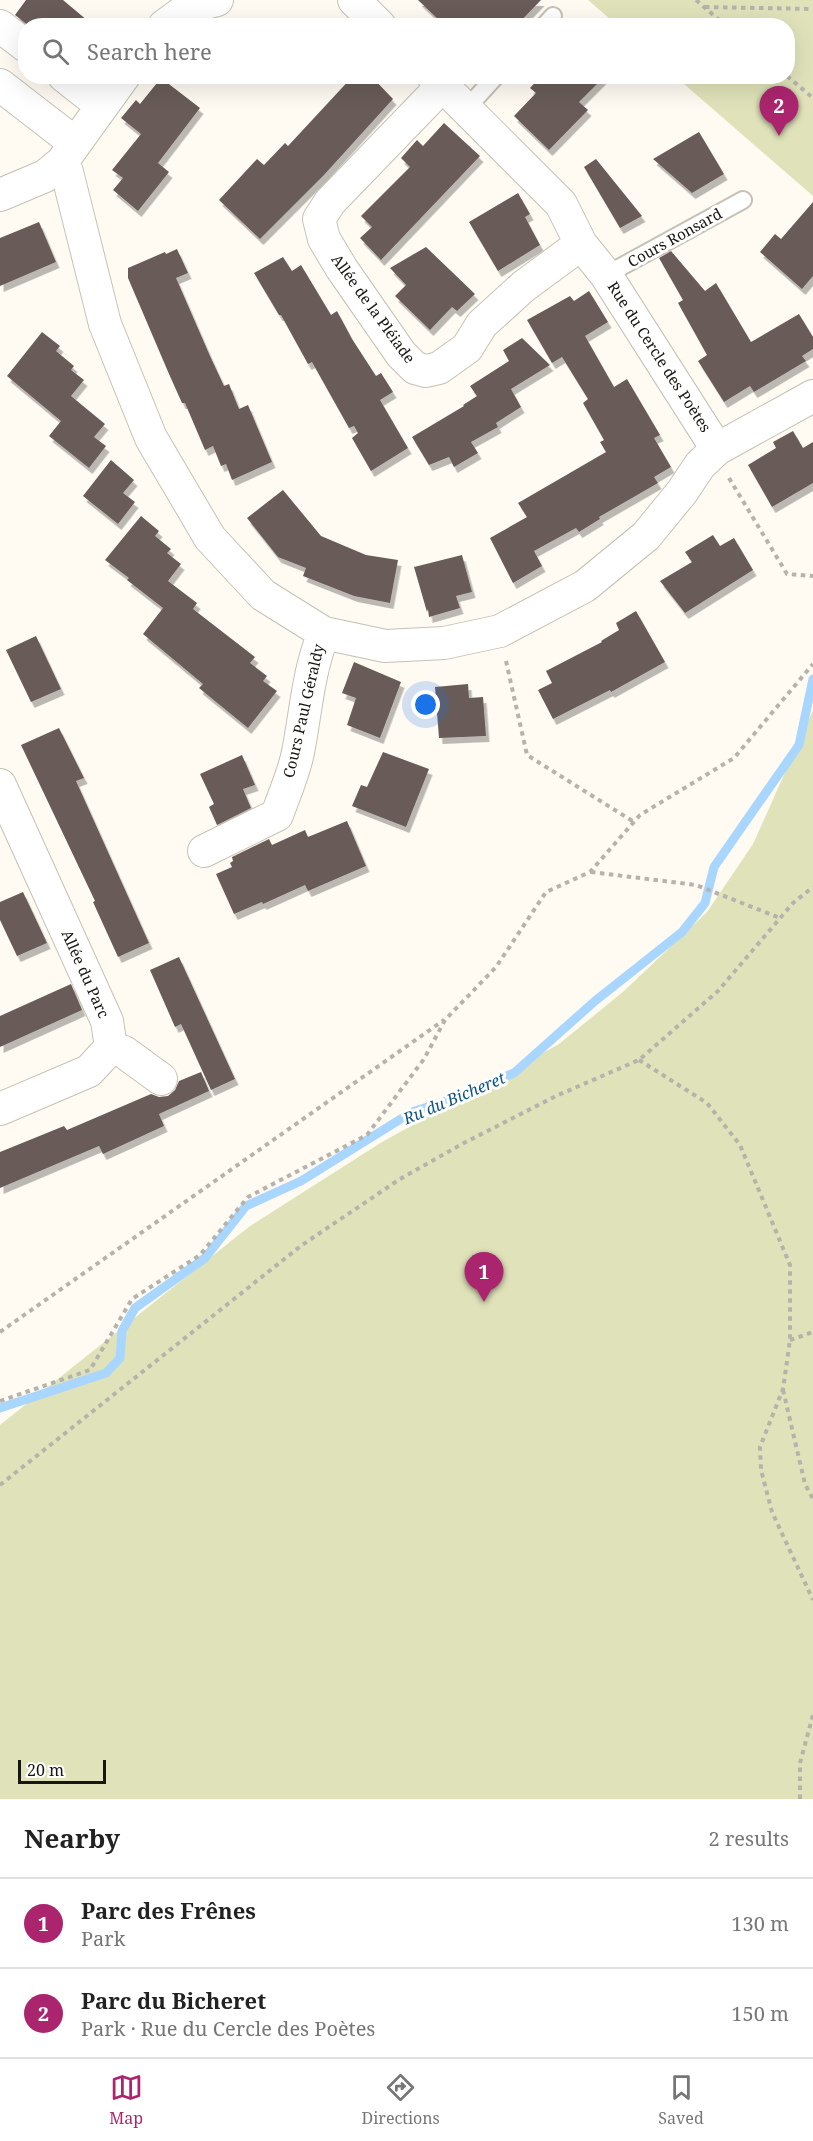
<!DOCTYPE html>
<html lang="en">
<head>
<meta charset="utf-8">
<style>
  :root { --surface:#fff; --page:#f6f6f6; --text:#222; --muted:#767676; --line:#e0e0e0; --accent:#aa256e }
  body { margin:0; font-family:"Noto Serif",serif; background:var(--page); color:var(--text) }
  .scale { position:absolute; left:18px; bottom:15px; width:88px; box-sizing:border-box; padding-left:6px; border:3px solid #181612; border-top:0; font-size:16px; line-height:21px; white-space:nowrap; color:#181612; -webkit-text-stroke:4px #fff; paint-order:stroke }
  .you { position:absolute; left:426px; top:705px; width:21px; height:21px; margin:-15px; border:4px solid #fff; border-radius:50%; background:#1a73e8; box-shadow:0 0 0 9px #1a73e833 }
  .badge { display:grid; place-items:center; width:39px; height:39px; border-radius:50%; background:var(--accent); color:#fff; font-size:20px; font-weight:700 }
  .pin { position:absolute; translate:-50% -50px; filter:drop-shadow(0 2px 3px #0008) }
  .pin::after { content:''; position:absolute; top:32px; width:21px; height:18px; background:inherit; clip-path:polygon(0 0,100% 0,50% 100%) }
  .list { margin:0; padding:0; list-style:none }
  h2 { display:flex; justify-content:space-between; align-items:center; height:78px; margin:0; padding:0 24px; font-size:26px }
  h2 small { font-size:20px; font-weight:400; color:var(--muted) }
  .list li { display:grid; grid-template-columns:39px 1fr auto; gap:18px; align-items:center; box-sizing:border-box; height:90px; padding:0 24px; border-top:2px solid var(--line) }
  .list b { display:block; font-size:22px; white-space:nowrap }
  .list p { margin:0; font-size:20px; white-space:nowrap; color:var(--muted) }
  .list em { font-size:20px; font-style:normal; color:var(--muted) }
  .icon { flex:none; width:33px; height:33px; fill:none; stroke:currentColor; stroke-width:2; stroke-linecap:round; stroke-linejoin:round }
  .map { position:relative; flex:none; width:813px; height:1799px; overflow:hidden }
  .search { position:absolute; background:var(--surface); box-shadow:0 6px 24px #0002; left:18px; right:18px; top:18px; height:66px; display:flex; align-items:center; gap:15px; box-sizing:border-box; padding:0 21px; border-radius:24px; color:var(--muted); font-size:22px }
  .sheet { height:258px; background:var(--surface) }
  nav { display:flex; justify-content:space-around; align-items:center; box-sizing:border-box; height:84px; border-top:2px solid var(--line); background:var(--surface); font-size:16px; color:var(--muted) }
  nav a { display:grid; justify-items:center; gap:3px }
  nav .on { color:var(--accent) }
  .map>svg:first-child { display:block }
</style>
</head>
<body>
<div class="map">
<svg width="813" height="1799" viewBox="0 0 813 1799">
  <defs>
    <filter id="shadow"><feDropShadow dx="3.5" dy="6" stdDeviation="0" flood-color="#0004"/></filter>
  </defs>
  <rect width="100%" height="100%" fill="#fffbf3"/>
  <path fill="#e0e3ba" d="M 588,0 L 813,0 L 813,196 L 676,77 L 788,76 L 788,26 L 617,25 Z
    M 813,710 L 813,1799 L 0,1799 L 0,1425 L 250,1226 L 382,1142 L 559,1044 L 624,991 L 707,912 L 753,844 Z"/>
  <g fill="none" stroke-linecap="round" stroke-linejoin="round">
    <path stroke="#a9d6ff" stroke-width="9" d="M 0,1408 L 106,1373 L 120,1358 L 122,1331 L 135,1308 L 205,1258 L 246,1206 L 301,1181 L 412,1112 L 443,1102 L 514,1073 L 595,1001 L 682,932 L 705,903 L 714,867 L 799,745 L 813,679"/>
  </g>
  <path fill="#695c59" filter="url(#shadow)" d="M 26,0 L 63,0 L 94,26 L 29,26 L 15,15 Z
    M 418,0 L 541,0 L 516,26 L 445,26 Z
    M 353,76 L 371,76 L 393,99 L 324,175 L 260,239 L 219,200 L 257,159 L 264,165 L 285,143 L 288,146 Z
    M 541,76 L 605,76 L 579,102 L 588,110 L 549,150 L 514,116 L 536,93 L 530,88 Z
    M 161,78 L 200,108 L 158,163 L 169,172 L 138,211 L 113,190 L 123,178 L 112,170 L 141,134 L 121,118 L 136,100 L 140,104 Z
    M 444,123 L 480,156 L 381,260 L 360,238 L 372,227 L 361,216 L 410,167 L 401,158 L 417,140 L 423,146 Z
    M 699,132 L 724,174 L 692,193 L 653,159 Z
    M 596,159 L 642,216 L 620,228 L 584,167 Z
    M 518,193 L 530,214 L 525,217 L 540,245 L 498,271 L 469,222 Z
    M 813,202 L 813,276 L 802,289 L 760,252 L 775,234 L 781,239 Z
    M 39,222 L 56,262 L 0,286 L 0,238 Z
    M 426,247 L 475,294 L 457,311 L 452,307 L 430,330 L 395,296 L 406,285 L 390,268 Z
    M 177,249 L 188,273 L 176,278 L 210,356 L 224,386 L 229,384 L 239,409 L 248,405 L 272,462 L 232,480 L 226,464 L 221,466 L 213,446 L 205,450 L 185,403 L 182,403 L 169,374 L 128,278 L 128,268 L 165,252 L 166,254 Z
    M 671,251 L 705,291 L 716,283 L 751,342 L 799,314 L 813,337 L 813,349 L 802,356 L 806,361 L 754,392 L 750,386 L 724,402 L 698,361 L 707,355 L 678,303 L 683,300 L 659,258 Z
    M 283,257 L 292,271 L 301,265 L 331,315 L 337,311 L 352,339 L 376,376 L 381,373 L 393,392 L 380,400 L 408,448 L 371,471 L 352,438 L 358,433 L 354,426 L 349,428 L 312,362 L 308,364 L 281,315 L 279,315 L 254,273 Z
    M 589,291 L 608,322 L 585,336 L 614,387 L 627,379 L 660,435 L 654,438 L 671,467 L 654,477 L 658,483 L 599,517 L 600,519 L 579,532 L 576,528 L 534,551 L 542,566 L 513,583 L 490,538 L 527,517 L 518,503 L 606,452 L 600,442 L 604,440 L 583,403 L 588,399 L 562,357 L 552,363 L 527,320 L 570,296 L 574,301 Z
    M 42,332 L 60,346 L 56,351 L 74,366 L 71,370 L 84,380 L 71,396 L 105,424 L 94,437 L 106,446 L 89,468 L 49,436 L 61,421 L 7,376 Z
    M 522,338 L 550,365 L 511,389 L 521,407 L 496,423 L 498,427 L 471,442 L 478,453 L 454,467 L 449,457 L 429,465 L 412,437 L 464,406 L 463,405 L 477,396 L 470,386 L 509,361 L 503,350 Z
    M 793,431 L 803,448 L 813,442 L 813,483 L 772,507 L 748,465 L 776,448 L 773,442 Z
    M 111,460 L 134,480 L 123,493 L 135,502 L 118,524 L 83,496 Z
    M 283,490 L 321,536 L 366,555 L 398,560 L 390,603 L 354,596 L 303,576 L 306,568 L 278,557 L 247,518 Z
    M 141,516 L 159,531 L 155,536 L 171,549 L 167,553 L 181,564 L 168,581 L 197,603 L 193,609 L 255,657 L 250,663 L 267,676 L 263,681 L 277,691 L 248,728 L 199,688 L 203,684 L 143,634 L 163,608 L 127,580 L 129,578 L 105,560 Z
    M 713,535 L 720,546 L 734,538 L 753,570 L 685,613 L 660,581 L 692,562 L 685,552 Z
    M 462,555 L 472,592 L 456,596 L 460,608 L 429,617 L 428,609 L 427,612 L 414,567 Z
    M 636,611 L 665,662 L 611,692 L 610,690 L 553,719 L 538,690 L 552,683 L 546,671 L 602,642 L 601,641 L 619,630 L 616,623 Z
    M 36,636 L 61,689 L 31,702 L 6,650 Z
    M 354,662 L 401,682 L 380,738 L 347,725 L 356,698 L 342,693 Z
    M 468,684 L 469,698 L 483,697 L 486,736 L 439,738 L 435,687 Z
    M 59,728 L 84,778 L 76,781 L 149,943 L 118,957 L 93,902 L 95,901 L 21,745 Z
    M 383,752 L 429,769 L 406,827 L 352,806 L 361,785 L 367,787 Z
    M 242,755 L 255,785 L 243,789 L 251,808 L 217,825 L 209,807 L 214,804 L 200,774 Z
    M 347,821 L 366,866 L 308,891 L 305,885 L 263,904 L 262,902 L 234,914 L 216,874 L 232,867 L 230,863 L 233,861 L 232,857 L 269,839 L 272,845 L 305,830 L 308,837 Z
    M 23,892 L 47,943 L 17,956 L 0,920 L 0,902 Z
    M 179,957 L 235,1079 L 211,1090 L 181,1024 L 175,1027 L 150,970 Z
    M 71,984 L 82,1010 L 0,1047 L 0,1016 Z
    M 201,1072 L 209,1091 L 159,1114 L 164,1126 L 103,1154 L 99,1146 L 0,1188 L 0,1152 L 64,1126 L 67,1130 L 151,1094 L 159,1097 L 168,1096 L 175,1090 L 179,1081 Z"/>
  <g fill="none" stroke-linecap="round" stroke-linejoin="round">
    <defs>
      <path id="service" d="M 544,26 L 553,16
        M 466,109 L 496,76
        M 606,275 L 743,200"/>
      <path id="minor" d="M 354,0 L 380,26
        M 0,26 L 26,46
        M 164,26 L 190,7 L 217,0
        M 64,76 L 102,106
        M 433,76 L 561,204 L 581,244 L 606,275 L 717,449
        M 0,85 L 75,143
        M 443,85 L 330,202 L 319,219 L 324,239 L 342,269 L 401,354 L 415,368 L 426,371 L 439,368 L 467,348 L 482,324 L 524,286 L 581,244
        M 62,162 L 67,172 L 105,324 L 151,438 L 210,538 L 263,595 L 324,633 L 385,646 L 444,643 L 500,631 L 585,586 L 646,536 L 682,492 L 700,465 L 717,449 L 813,396
        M 0,195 L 45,176 L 62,162 L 124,76
        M 0,785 L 107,1021 L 111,1047 L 89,1071 L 0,1109
        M 204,851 L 277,815 C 284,795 294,773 298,752 C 306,712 308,671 324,633
        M 111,1047 L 124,1052 L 161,1079"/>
    </defs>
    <use href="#service" stroke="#c6c1b5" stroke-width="20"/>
    <use href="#minor" stroke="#c6c1b5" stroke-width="34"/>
    <path stroke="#b6b2ac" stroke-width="4" stroke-dasharray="4.5 4.5" stroke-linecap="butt" d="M 696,0 L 726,26
      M 705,7 L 813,9
      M 787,76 L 813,98
      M 729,478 L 787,574 L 813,576
      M 506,661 L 527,755 L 634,822
      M 591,872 L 696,885 L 780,918
      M 639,1060 L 707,1103 L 740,1145 L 790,1265 L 790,1340 L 783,1389 L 760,1447 L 761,1470 L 772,1512 L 813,1600
      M 0,1332 L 444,1020
      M 790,1340 L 813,1332
      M 783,1390 L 805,1484 L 813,1499
      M 0,1401 L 90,1370 L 132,1299 L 200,1255 L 248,1197 L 367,1135 L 424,1059 L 445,1020 L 496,967 L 546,892 L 590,872 L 640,815 L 734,758 L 813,664
      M 0,1485 L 302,1245 L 400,1179 L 462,1144 L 556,1096 L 639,1060 L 718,991 L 793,903 L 813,887
      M 800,1799 L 800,1763 L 813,1715"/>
    <use href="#service" stroke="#fff" stroke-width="16"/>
    <use href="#minor" stroke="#fff" stroke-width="32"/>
  </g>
  <g text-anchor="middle" stroke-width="6" stroke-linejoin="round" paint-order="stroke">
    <g font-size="15" fill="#181612" stroke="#fff">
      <text transform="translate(675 238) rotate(-29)" y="5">Cours Ronsard</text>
      <text transform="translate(373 309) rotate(54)" y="5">Allée de la Pléiade</text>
      <text transform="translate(659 357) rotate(57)" y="5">Rue du Cercle des Poètes</text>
      <text transform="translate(304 711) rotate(-77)" y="5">Cours Paul Géraldy</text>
      <text transform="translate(85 974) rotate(66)" y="5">Allée du Parc</text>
    </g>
    <g font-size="16" font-style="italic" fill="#0e5384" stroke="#fff">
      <text transform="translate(454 1098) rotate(-23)" y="6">Ru du Bicheret</text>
    </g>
  </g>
</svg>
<div class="scale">20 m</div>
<div class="you"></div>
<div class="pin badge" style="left:484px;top:1302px">1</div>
<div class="pin badge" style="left:779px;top:136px">2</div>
<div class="search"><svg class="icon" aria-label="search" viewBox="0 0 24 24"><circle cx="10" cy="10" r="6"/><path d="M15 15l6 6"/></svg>Search here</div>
</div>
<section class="sheet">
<h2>Nearby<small>2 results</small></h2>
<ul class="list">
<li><span class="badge">1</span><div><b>Parc des Frênes</b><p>Park</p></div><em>130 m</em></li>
<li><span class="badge">2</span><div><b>Parc du Bicheret</b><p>Park · Rue du Cercle des Poètes</p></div><em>150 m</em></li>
</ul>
</section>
<nav>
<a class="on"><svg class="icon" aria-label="map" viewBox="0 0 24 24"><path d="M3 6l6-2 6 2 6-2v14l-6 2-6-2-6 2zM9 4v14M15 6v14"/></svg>Map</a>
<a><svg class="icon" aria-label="directions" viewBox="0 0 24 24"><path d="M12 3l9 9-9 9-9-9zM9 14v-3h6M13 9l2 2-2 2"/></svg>Directions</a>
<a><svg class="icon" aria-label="saved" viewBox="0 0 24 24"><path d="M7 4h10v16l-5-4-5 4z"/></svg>Saved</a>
</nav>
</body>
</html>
